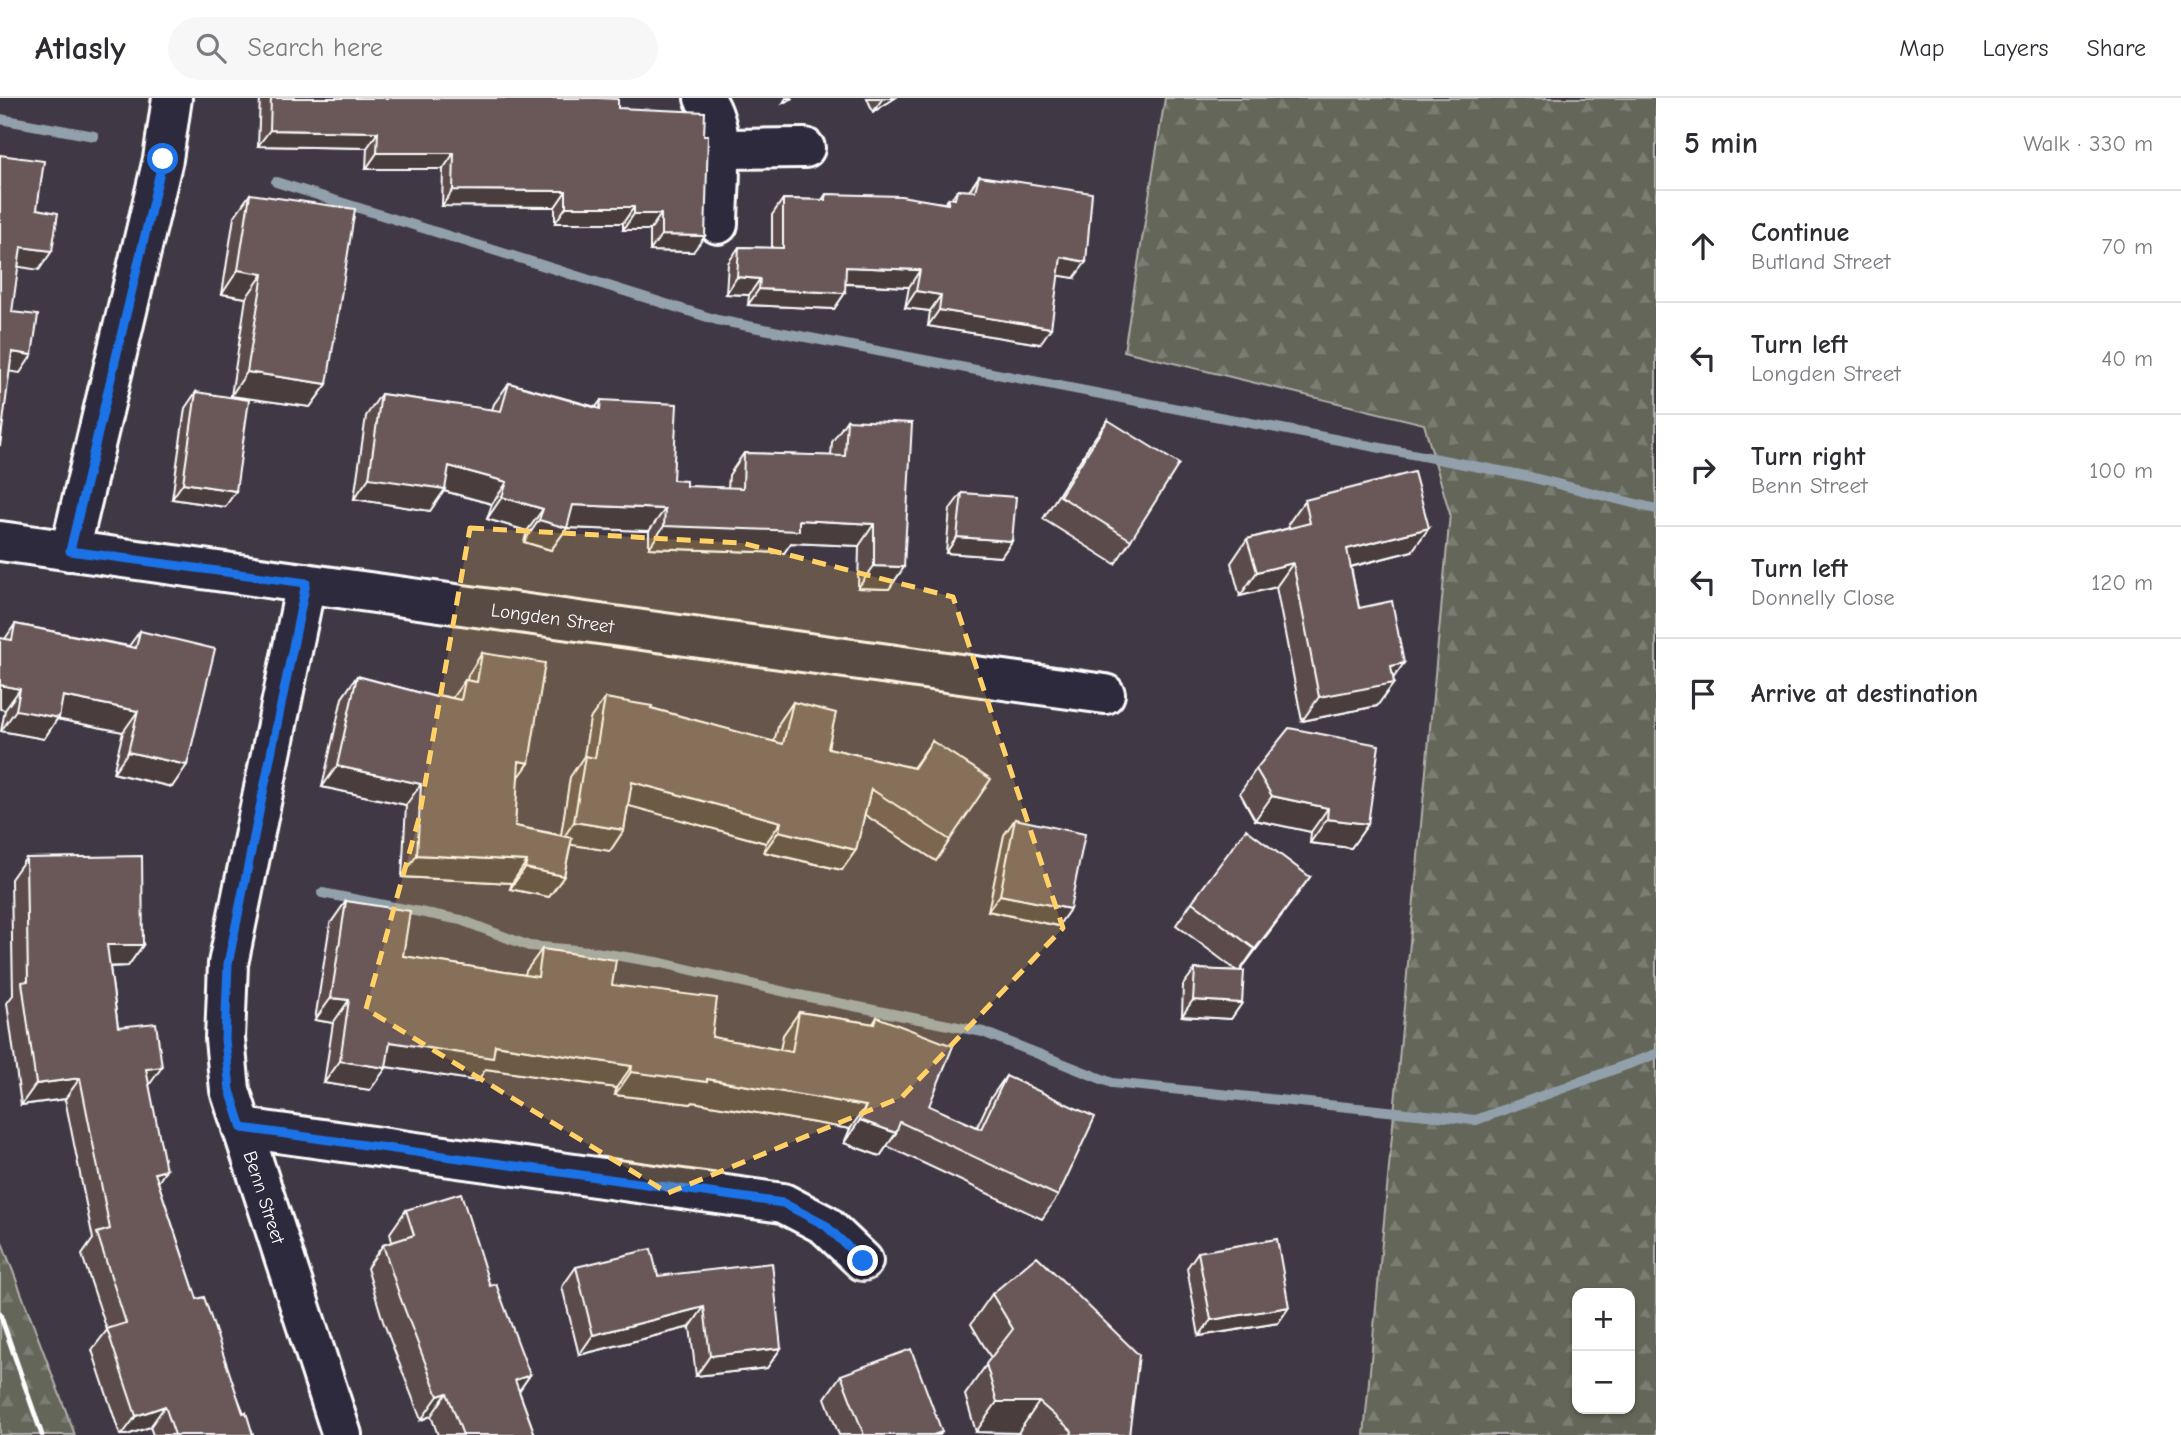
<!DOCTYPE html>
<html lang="en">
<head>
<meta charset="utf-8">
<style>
  :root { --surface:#fff; --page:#f7f7f7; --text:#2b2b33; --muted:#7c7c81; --line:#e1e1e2 }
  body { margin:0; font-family:"Comic Neue",sans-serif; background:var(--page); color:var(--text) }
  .controls { position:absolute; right:21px; bottom:21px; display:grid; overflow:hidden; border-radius:14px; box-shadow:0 2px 5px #0004 }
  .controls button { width:63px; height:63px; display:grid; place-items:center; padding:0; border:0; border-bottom:2px solid var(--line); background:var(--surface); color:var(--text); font:35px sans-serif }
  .stop { position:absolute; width:21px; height:21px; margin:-16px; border:5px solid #1a73e8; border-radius:50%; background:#fff }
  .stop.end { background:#1a73e8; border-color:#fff; box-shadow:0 2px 7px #0008 }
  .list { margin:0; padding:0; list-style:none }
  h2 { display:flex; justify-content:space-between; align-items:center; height:91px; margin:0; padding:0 28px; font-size:30px }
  h2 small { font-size:23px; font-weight:400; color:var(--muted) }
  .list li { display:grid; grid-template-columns:46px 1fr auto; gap:21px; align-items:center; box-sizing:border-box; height:112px; padding:0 28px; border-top:2px solid var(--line) }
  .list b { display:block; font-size:26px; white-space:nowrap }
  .list p { margin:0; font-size:23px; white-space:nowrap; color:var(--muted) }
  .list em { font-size:23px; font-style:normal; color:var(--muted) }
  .icon { flex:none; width:38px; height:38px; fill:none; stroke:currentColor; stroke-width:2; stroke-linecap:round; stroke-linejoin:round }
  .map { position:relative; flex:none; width:1656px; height:1337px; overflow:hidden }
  header { display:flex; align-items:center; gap:42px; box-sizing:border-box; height:98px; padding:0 35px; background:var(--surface); border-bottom:2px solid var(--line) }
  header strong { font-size:33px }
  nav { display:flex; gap:38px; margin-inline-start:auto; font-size:24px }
  .search { width:490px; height:63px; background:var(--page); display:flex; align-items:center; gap:18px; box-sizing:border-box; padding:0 24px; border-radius:38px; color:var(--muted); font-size:26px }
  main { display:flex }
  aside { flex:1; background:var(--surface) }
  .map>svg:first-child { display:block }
</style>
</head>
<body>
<header>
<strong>Atlasly</strong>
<div class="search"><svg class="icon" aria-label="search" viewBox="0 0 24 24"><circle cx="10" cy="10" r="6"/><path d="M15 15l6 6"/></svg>Search here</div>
<nav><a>Map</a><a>Layers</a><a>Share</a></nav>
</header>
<main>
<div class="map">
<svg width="1656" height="1337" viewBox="0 0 1656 1337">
  <defs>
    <pattern id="forest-firs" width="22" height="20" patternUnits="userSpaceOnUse" patternTransform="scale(1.75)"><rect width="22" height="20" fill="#636658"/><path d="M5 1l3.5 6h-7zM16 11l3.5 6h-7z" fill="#7a7d71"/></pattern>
  </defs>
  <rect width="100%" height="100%" fill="#413845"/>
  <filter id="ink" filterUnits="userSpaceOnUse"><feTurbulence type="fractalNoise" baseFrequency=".0143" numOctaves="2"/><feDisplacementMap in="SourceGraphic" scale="14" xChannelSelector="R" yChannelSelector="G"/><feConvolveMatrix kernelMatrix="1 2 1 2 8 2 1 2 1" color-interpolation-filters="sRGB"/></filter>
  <g filter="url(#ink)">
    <path fill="url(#forest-firs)" stroke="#b1b2ac" stroke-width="2" fill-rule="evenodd" d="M 1165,0 L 1656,0 L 1656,1337 L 1364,1337 L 1450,416 L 1424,326 L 1124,253 ZM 1630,1195 L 1630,1311 L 1577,1311 L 1577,1195 Z
      M 0,1139 L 75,1337 L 0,1337 Z"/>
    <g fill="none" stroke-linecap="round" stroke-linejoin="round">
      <path stroke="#92a0ac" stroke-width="10" d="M 0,21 L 94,38
        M 276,84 L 717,222 L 1526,378 L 1656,411
        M 322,795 L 461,822 L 529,848 L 589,853 L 662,865 L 794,896 L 983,934 L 1112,985 L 1476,1022 L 1656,956"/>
      <defs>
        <g id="minor">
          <path d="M 704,0 C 728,30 718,90 718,126"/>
          <path d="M 718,51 L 805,50"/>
          <path id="s1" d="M 0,443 L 1105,596"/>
          <path d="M 70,453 L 163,61 L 172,0"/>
          <path id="s2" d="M 306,485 L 228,866 L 225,941 L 230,992 L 342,1337"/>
          <path d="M 242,1030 L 783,1105 L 825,1127 L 863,1163"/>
        </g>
      </defs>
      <use href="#minor" stroke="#fff" stroke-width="44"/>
      <use href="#minor" stroke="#2f2a3d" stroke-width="38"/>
      <path stroke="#fff" stroke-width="5" d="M 0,1216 L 42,1337"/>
    </g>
    <path fill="#5b4c4c" stroke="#fff" stroke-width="2" d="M 260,0 L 598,0 L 618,10 L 693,154 L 650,153 L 650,132 L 623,132 L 623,125 L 555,125 L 555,109 L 442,108 L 443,71 L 366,71 L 367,50 L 258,48 Z
      M 867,0 L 895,0 L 873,14 Z
      M 979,78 L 1074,180 L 1058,177 L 1040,246 L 928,228 L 930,213 L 905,210 L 909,189 L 845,186 L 845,195 L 834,211 L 748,207 L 749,197 L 726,196 L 728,165 L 739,149 L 772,150 L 772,117 L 783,101 L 822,102 L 826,96 L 945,105 L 949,100 L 951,101 L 957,92 L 969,93 Z
      M 250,96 L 327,286 L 310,309 L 231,298 L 246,200 L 222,196 L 234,119 Z
      M 509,285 L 596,309 L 601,302 L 673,382 L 686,388 L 728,390 L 729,377 L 744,355 L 831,358 L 832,344 L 847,322 L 904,469 L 889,491 L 858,490 L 859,448 L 791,445 L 784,455 L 649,450 L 649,433 L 567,430 L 551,452 L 524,444 L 527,433 L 487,421 L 492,406 L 444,393 L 430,413 L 354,401 L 366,318 L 381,296 L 492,312 L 494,306 Z
      M 196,294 L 225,409 L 172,401 L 185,310 Z
      M 1108,322 L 1131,442 L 1115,466 L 1043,421 L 1091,345 Z
      M 962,395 L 1012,443 L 1001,459 L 946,455 L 950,411 Z
      M 1305,402 L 1412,453 L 1351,469 L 1359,510 L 1393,581 L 1377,608 L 1302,623 L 1276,489 L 1240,498 L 1231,465 L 1247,441 L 1289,430 L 1288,426 Z
      M 15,526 L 129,548 L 140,533 L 172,689 L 113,675 L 123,634 L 57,621 L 44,641 L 1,633 L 5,612 L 5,541 Z
      M 482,555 L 529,665 L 517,681 L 515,728 L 561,737 L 570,679 L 584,658 L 590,621 L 605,600 L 651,610 L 774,644 L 779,625 L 793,604 L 828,650 L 913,670 L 932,643 L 950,742 L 936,763 L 865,717 L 842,772 L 764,754 L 766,745 L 628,707 L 624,732 L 610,753 L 570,746 L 564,778 L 549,799 L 510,791 L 512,785 L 402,779 L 406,707 L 322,689 L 342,600 L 357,578 L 436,599 L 437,597 L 452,600 L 465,582 L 467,582 L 468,577 Z
      M 1256,671 L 1368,726 L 1351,750 L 1310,745 L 1311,734 L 1255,722 L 1240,695 Z
      M 1015,721 L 1070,811 L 1058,828 L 988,813 L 1004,737 Z
      M 26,760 L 143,847 L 128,868 L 110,869 L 118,929 L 149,987 L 158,1084 L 197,1201 L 253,1337 L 153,1337 L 150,1329 L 127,1337 L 120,1337 L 92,1252 L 107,1232 L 82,1157 L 93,1141 L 65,1001 L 21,1007 L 7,905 L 13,897 L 11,781 Z
      M 1310,779 L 1240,873 L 1242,905 L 1231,921 L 1182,918 L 1183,887 L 1195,871 L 1237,873 L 1176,827 L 1192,804 Z
      M 346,803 L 403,858 L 525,877 L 526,873 L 542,851 L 712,939 L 780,952 L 783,937 L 799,914 L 873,926 L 877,919 L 929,1008 L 977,1029 L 990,1001 L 1006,978 L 1058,1098 L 1042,1121 L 887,1048 L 880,1058 L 844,1045 L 850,1031 L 693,1004 L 691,1006 L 615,997 L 616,990 L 486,971 L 477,983 L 386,969 L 370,992 L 324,985 L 333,925 L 315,922 L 330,826 Z
      M 406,1112 L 490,1188 L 530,1277 L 519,1293 L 535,1337 L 438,1337 L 431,1318 L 421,1322 L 383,1223 L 367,1170 L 383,1147 L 392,1144 L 390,1135 Z
      M 1198,1154 L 1289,1209 L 1278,1225 L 1199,1238 L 1187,1170 Z
      M 576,1169 L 658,1178 L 781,1250 L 767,1270 L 696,1278 L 690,1229 L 579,1257 L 562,1189 Z
      M 992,1196 L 1129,1337 L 1020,1337 L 1018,1335 L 976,1334 L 965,1297 L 991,1260 L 971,1226 Z
      M 841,1277 L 942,1334 L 940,1337 L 839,1337 L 825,1300 Z"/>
    <path fill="#4a3e3e" stroke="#fff" stroke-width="2" d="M 786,0 L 793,0 L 783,5 Z
      M 883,0 L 895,0 L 873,14 Z
      M 270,32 L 378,34 L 367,50 L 258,48 Z
      M 377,55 L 454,55 L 443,71 L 366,71 Z
      M 453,92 L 566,93 L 555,109 L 442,108 Z
      M 566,109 L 634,109 L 623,125 L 555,125 Z
      M 634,116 L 661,116 L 650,132 L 623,132 Z
      M 661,137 L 705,138 L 693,154 L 650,153 Z
      M 21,149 L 52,153 L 39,172 L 8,167 Z
      M 1061,159 L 1086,164 L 1074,180 L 1049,176 Z
      M 846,169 L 920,172 L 909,189 L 834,185 Z
      M 238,172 L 263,176 L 246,200 L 222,196 Z
      M 737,179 L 760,181 L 749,197 L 726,196 Z
      M 759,191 L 845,195 L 834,211 L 748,207 Z
      M 916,193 L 941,197 L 930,213 L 905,210 Z
      M 939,212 L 1051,230 L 1040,246 L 928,228 Z
      M 12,254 L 32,257 L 20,275 L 0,272 Z
      M 247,274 L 327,286 L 310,309 L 231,298 Z
      M 449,368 L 507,384 L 492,406 L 444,393 L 430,413 L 354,401 L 369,380 Z
      M 183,385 L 236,393 L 225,409 L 172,401 Z
      M 502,399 L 543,411 L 527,433 L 487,421 Z
      M 573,407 L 665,411 L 649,433 L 567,430 L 551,452 L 524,444 L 539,422 Z
      M 799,422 L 874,426 L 859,448 L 791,445 L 784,455 L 649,450 L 664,428 Z
      M 1429,430 L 1412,453 L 1330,474 L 1347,451 Z
      M 957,439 L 1012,443 L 1001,459 L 946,455 Z
      M 1293,465 L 1276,489 L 1240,498 L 1257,474 Z
      M 874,468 L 904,469 L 889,491 L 858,490 Z
      M 1404,565 L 1390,585 L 1394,585 L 1377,608 L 1302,623 L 1319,599 L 1391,568 Z
      M 0,587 L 20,591 L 5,612 L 0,611 Z
      M 63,598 L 138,613 L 123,634 L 57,621 L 44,641 L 1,633 L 16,612 Z
      M 128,654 L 187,667 L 172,689 L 113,675 Z
      M 519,663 L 529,665 L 514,686 Z
      M 337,668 L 421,686 L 406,707 L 322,689 Z
      M 632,684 L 781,724 L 766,745 L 618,705 Z
      M 1272,698 L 1328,710 L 1311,734 L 1255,722 Z
      M 1327,721 L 1368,726 L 1351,750 L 1310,745 Z
      M 574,724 L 624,732 L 610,753 L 560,745 Z
      M 779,733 L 856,752 L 842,772 L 764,754 Z
      M 417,757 L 527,763 L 512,785 L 402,779 Z
      M 525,770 L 564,778 L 549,799 L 510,791 Z
      M 1310,779 L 1293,802 L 1239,874 L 1255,851 Z
      M 1000,797 L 1070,811 L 1058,828 L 988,813 Z
      M 107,847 L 143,847 L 128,868 L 92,869 Z
      M 331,900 L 349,902 L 333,925 L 315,922 Z
      M 1193,902 L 1242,905 L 1231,921 L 1182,918 Z
      M 390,944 L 495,947 L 632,968 L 616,990 L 486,971 L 477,983 L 374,967 Z
      M 340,963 L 386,970 L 370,992 L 324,985 Z
      M 162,969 L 147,990 L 146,971 Z
      M 631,974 L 707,981 L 866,1008 L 850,1031 L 693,1004 L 691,1006 L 615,997 Z
      M 80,980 L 65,1001 L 21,1007 L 36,986 Z
      M 860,1022 L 896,1035 L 880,1058 L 844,1045 Z
      M 166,1072 L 152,1094 L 155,1075 Z
      M 704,1209 L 690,1229 L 579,1257 L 593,1237 Z
      M 1289,1209 L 1278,1225 L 1199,1238 L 1211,1222 Z
      M 781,1250 L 767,1270 L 696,1278 L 710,1258 Z
      M 530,1277 L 514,1300 L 515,1282 Z
      M 447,1295 L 431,1318 L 421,1322 L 438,1298 Z
      M 997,1304 L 1039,1304 L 1018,1335 L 976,1334 Z
      M 165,1308 L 150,1329 L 127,1337 L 122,1337 L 136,1318 Z"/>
    <path fill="#6a5858" stroke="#fff" stroke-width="2" d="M 271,0 L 598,0 L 618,1 L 618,10 L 705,14 L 704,37 L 708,37 L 705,138 L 661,137 L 661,116 L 634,116 L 634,109 L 566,109 L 566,93 L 453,92 L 454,55 L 377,55 L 378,34 L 270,32 Z
      M 0,57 L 44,63 L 37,111 L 58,115 L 52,153 L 21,149 L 12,214 L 38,217 L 32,257 L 12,254 L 0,348 Z
      M 979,78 L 1092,95 L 1086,164 L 1061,159 L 1051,230 L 939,212 L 941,197 L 916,193 L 920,172 L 846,169 L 845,195 L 759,191 L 760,181 L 737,179 L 739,149 L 783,150 L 783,101 L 825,102 L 826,96 L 901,98 L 948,106 L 949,100 L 955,101 L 957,92 L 975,93 Z
      M 250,96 L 355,111 L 327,286 L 247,274 L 263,176 L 238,172 Z
      M 509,285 L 600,311 L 601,302 L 677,306 L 673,382 L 686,383 L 686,388 L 743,390 L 744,355 L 845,358 L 847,322 L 912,325 L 904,469 L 874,468 L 874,426 L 799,422 L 799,433 L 664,428 L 665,411 L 573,407 L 567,430 L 539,422 L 543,411 L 502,399 L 507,384 L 449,368 L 445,391 L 369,380 L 381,296 L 501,313 Z
      M 196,294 L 249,302 L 236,393 L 183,385 Z
      M 1108,322 L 1179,366 L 1131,442 L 1060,398 Z
      M 1414,374 L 1429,430 L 1347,451 L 1359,510 L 1392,503 L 1404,565 L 1391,568 L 1394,585 L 1319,599 L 1293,465 L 1257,474 L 1247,441 L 1310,425 L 1305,402 Z
      M 962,395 L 1016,399 L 1012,443 L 957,439 Z
      M 15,526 L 136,550 L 140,533 L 215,551 L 187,667 L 128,654 L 138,613 L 63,598 L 59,620 L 16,612 L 20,591 L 0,587 L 0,540 L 12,542 Z
      M 482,555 L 545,565 L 529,665 L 519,663 L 515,728 L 572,740 L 564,778 L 525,770 L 527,763 L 417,757 L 421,686 L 337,668 L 357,578 L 436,599 L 437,597 L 461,602 L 465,582 L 477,584 Z
      M 605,600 L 652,608 L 651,610 L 783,646 L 793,604 L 836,615 L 828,650 L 914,670 L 932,643 L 991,681 L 950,742 L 871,691 L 856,752 L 779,733 L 781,724 L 632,684 L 624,732 L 574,724 L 585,658 L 595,660 Z
      M 1289,630 L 1379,647 L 1368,726 L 1327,721 L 1328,710 L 1272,698 L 1256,671 Z
      M 1015,721 L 1085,736 L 1070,811 L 1000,797 Z
      M 1246,731 L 1310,779 L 1255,851 L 1192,804 Z
      M 142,758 L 143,847 L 107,847 L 118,929 L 156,925 L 162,969 L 146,971 L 166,1072 L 155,1075 L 197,1201 L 204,1199 L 243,1315 L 246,1314 L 253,1337 L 175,1337 L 165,1308 L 136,1318 L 107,1231 L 126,1225 L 97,1135 L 110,1131 L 80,980 L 36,986 L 22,884 L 28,883 L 26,760 Z
      M 346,803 L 410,813 L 403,858 L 538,879 L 542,851 L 616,862 L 612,887 L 717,900 L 712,939 L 792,954 L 799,914 L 875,926 L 877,919 L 953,948 L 929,1008 L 981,1031 L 1006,978 L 1095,1019 L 1058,1098 L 900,1024 L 896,1035 L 860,1022 L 866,1008 L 707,981 L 707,984 L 631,974 L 632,968 L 495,947 L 493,960 L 390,944 L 386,970 L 340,963 L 349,902 L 331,900 Z
      M 1195,871 L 1244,873 L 1242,905 L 1193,902 Z
      M 461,1095 L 490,1188 L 496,1186 L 530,1277 L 515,1282 L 535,1337 L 463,1337 L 447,1295 L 438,1298 L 400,1199 L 383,1147 L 414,1137 L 406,1112 Z
      M 1277,1141 L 1289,1209 L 1211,1222 L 1198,1154 Z
      M 651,1151 L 658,1178 L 772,1165 L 781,1250 L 710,1258 L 704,1209 L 593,1237 L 576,1169 Z
      M 1037,1158 L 1139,1257 L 1129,1337 L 1071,1337 L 1072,1333 L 1039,1304 L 997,1304 L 986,1266 L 1013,1231 L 992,1196 Z
      M 911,1251 L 942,1334 L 933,1337 L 864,1337 L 841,1277 Z"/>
  </g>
  <g fill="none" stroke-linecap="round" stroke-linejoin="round" filter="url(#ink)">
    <path stroke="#1a73e8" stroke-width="9" d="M 163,61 L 70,453 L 306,485 L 228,866 L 225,941 L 230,992 L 242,1030 L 783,1105 L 825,1127 L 863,1163"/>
  </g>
  <path fill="#ffd166" fill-opacity="0.2" stroke="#ffd166" stroke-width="5" stroke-dasharray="14 9" stroke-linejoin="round" d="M 470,430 L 742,445 L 953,499 L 1063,830 L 902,999 L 668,1095 L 366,911 L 419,720 Z"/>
  <g text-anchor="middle" stroke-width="5" stroke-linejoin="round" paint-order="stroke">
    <g font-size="19" fill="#fff" stroke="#2f2a3d">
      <text dy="7" stroke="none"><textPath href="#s1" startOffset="558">Longden Street</textPath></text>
      <text dy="7" stroke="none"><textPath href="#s2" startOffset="628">Benn Street</textPath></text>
    </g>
  </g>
</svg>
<div class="controls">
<button>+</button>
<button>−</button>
</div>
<div class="stop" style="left:163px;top:61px"></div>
<div class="stop end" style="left:863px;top:1163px"></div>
</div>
<aside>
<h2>5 min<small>Walk · 330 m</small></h2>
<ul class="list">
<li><svg class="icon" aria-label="ahead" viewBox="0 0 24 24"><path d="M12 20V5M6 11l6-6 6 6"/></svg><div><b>Continue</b><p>Butland Street</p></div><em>70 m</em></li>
<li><svg class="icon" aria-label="left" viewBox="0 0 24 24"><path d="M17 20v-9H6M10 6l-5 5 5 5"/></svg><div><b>Turn left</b><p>Longden Street</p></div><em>40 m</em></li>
<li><svg class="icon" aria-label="right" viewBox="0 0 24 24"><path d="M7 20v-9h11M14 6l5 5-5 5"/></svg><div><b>Turn right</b><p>Benn Street</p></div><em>100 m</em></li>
<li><svg class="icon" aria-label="left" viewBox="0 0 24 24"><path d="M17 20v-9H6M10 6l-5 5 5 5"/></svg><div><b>Turn left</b><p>Donnelly Close</p></div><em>120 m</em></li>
<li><svg class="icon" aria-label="arrive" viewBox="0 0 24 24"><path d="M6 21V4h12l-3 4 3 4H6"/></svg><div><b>Arrive at destination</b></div></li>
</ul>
</aside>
</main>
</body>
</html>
